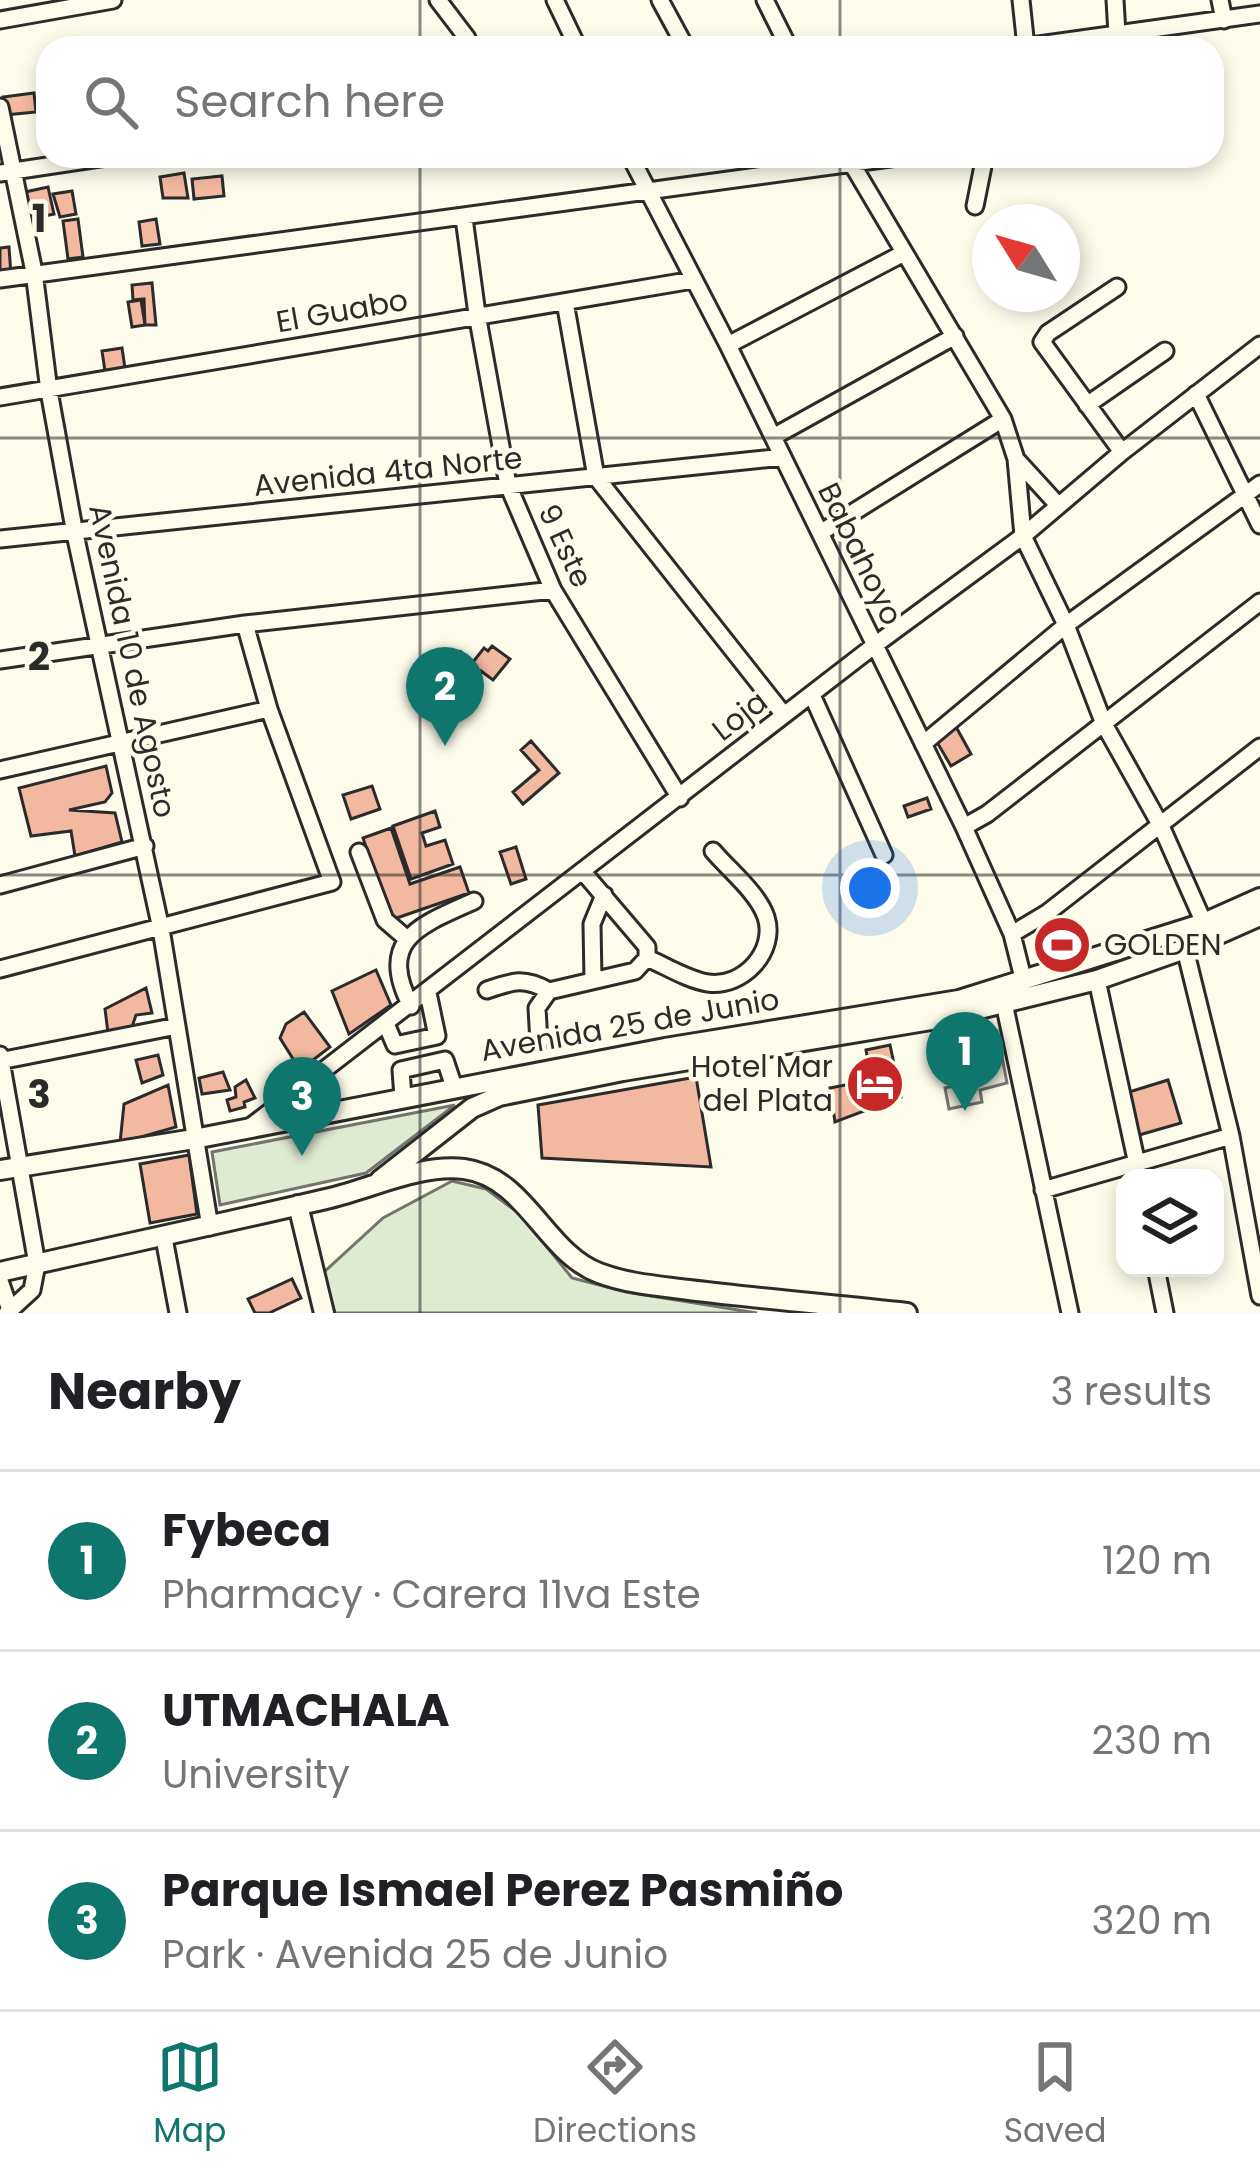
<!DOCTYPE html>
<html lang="en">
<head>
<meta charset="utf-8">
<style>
  :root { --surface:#fff; --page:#f6f6f6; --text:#202124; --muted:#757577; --line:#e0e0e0; --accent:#0f766e }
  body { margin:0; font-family:Poppins,sans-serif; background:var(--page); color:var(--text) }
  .controls { position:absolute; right:36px; bottom:36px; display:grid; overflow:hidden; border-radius:24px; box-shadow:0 6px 18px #0003 }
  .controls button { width:108px; height:108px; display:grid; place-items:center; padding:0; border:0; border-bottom:3px solid var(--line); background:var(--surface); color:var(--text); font:60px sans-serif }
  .compass { position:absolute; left:972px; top:204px; width:108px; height:108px; border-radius:50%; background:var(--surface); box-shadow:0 6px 18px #0003; rotate:307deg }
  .you { position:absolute; left:870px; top:888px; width:42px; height:42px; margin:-30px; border:9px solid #fff; border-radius:50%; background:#1a73e8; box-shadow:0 0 0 18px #1a73e833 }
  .badge { display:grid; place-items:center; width:78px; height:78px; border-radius:50%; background:var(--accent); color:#fff; font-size:39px; font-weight:700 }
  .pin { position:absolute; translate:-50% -99px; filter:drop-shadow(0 3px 6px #0008) }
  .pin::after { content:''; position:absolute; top:63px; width:42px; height:36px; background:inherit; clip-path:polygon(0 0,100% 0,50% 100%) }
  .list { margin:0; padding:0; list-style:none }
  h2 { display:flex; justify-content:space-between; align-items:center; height:156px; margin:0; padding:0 48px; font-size:51px }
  h2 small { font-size:39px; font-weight:400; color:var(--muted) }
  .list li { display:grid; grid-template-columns:78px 1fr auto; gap:36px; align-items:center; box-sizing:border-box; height:180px; padding:0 48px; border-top:3px solid var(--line) }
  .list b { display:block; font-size:45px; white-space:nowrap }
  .list p { margin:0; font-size:39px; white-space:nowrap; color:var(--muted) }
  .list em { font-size:39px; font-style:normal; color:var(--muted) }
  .icon { flex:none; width:66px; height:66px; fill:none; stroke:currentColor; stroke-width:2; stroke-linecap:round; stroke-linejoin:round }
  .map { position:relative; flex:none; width:1260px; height:1313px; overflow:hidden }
  .search { position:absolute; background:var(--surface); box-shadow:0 6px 18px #0003; left:36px; right:36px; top:36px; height:132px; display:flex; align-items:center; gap:30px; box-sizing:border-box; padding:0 42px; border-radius:36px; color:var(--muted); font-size:45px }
  .sheet { height:696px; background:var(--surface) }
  nav { display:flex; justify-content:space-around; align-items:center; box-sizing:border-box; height:168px; border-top:3px solid var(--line); background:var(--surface); font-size:33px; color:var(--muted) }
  nav a { display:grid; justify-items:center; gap:6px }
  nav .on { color:var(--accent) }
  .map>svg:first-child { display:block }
</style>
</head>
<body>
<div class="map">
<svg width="1260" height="1313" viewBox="0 0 1260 1313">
  <rect width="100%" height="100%" fill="#fdfbea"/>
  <path fill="#deebd1" stroke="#74746e" stroke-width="3" d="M 455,1105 L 366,1173 L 220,1205 L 212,1152 Z
    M 452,1181 L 486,1189 L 521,1215 L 572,1278 L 626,1292 L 757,1313 L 335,1313 L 323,1273 L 383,1218 Z"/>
  <path fill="#eceadb" stroke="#74746e" stroke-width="3" d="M 997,1031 L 1007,1083 L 980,1090 L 982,1102 L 949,1109 L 945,1088 L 972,1082 L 963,1039 Z"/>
  <path fill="#f2b8a0" stroke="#2b2b2b" stroke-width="3" d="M 34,93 L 36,112 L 5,115 L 3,97 Z
    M 184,173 L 188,198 L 163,198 L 160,177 Z
    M 222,176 L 224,196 L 194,199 L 192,179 Z
    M 48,187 L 54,214 L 30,219 L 25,192 Z
    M 72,191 L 76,214 L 60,217 L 53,194 Z
    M 78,219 L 83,257 L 68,259 L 63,221 Z
    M 156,219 L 160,244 L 142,246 L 139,222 Z
    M 9,247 L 11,275 L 0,276 L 0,248 Z
    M 152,283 L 156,325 L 145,325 L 144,299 L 133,300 L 132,285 Z
    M 141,300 L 145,325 L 132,327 L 128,302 Z
    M 122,348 L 126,375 L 106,378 L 102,351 Z
    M 492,646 L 510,659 L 493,680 L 481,671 L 472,684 L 466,680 L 461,686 L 444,674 L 461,652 L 473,662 L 484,648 L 488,651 Z
    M 955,725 L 971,754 L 951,766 L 934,737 Z
    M 531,741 L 559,773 L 523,804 L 513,792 L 539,770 L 521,750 Z
    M 106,766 L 112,793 L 105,802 L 69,810 L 115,813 L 122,842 L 75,856 L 71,831 L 31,836 L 19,788 Z
    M 372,786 L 380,809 L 351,819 L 343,795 Z
    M 927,798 L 931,809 L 908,817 L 904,806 Z
    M 435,811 L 440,827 L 422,833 L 426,846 L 445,840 L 453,864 L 411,879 L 393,826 Z
    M 391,828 L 410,884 L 460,867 L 469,893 L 391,920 L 363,838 Z
    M 516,847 L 526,879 L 511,884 L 500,852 Z
    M 376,970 L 391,1005 L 349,1034 L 332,991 Z
    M 146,988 L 152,1013 L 136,1015 L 132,1027 L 108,1033 L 105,1009 Z
    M 304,1012 L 330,1047 L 300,1070 L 280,1038 L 286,1024 Z
    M 890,1045 L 901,1097 L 835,1122 L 830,1088 L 871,1080 L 866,1050 Z
    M 158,1055 L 163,1075 L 142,1083 L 136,1060 Z
    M 223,1072 L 230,1090 L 202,1094 L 199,1078 Z
    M 696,1077 L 711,1167 L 542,1158 L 538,1105 Z
    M 246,1080 L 255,1098 L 244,1102 L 245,1107 L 230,1111 L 227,1100 L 236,1097 L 235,1087 Z
    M 1168,1080 L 1181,1123 L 1139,1135 L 1129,1092 Z
    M 168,1085 L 176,1127 L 120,1143 L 124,1104 Z
    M 189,1155 L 197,1214 L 150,1223 L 140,1164 Z
    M 292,1279 L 301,1298 L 269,1313 L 255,1313 L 248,1299 Z"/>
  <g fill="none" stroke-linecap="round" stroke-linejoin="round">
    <defs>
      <path id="minor" d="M 438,0 L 467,38 L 457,48
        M 555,0 L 578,48
        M 660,0 L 686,48
        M 765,0 L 789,48
        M 1021,0 L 1026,47
        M 1115,0 L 1117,34
        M 1220,0 L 1224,20
        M 0,20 L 113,0
        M 1016,48 L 1260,14
        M 0,107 L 34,272 L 49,391 L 75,534 L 161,929 L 210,1227
        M 630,156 L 728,345 L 964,827 L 1012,934 L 1024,982
        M 849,159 L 1003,419 L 1016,459 L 1058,505
        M 0,173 L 113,156
        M 975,206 L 985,156
        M 464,218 L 477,314 L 508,485 L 553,590 L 680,798
        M 0,279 L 905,156
        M 1117,287 L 1048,333 L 1042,342 L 1122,452
        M 565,302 L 596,477 L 784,715
        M 728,345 L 902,254
        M 1196,394 L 1260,525
        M 0,397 L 693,280
        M 1087,405 L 1165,351
        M 773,437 L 955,336
        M 1016,459 L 1023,536 L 1066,625 L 1104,724 L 1161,826 L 1204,923
        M 820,533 L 1003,419
        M 0,539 L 783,457
        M 0,660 L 245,624 L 553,590
        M 812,695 L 884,855
        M 923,744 L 1066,625 L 1260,484
        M 0,770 L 269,709
        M 964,827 L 987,814 L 1260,602
        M 359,852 L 385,920 L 407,939
        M 0,885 L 145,846
        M 1012,934 L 1047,913 L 1260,747
        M 1185,949 L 1231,1136 L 1260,1296
        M 647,958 C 666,966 688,980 708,983 C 743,988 777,951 766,917 C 758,893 729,870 713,851
        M 0,969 L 332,882 L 269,709 L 245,624
        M 593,980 L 592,924 L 604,895
        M 1097,980 L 1140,1178
        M 487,990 C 513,981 524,977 549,991
        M 1004,1003 L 1070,1313
        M 411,1006 C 376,939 421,925 474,901
        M 386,1024 L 395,1045 L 437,1036 L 428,993
        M 539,1043 L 537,1008 L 549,991 L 635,971 L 647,958 L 647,947 L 584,873
        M 0,1055 L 37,1264 L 32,1290 L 7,1313
        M 0,1061 L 177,1026
        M 403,1097 L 401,1070 L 445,1060 L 454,1087
        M 250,1127 L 875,645 L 1023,536 L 1122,452 L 1260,345
        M 1043,1190 L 1231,1136
        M 164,1238 L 178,1313
        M 1156,1268 L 1165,1313
        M 0,1281 L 10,1310"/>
      <path id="major" d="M 0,1170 L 194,1139 L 665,1048 L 959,1000 L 1204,923 L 1260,898
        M 380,1180 L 472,1108 L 499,1096 L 623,1071 L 943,1018 L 1097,980 L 1185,949 L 1260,916
        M 298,1205 L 324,1313
        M 0,1272 C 110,1247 220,1224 330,1198 C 372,1188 420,1164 464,1169 C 526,1177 545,1253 599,1273 C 628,1284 659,1286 689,1290 C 762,1299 835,1305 907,1313"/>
    </defs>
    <use href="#minor" stroke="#2b2b2b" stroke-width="21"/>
    <use href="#major" stroke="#2b2b2b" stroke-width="24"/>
    <use href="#minor" stroke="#fdfbea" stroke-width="15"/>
    <use href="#major" stroke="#fdfbea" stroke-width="18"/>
  </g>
  <path fill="none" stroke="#2b2b2b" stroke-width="3" stroke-opacity="0.55" d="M 420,0 L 420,48M 840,0 L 840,48M 420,156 L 420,1313M 840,156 L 840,1313M 0,438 L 1260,438M 0,875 L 1260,875"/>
  <defs>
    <symbol id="stadium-disc" viewBox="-11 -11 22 22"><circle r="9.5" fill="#c62828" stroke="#fdfbea"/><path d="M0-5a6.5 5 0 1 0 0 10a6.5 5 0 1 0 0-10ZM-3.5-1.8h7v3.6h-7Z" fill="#fff"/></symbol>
    <symbol id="hotel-disc" viewBox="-11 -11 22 22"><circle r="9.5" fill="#c62828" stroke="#fdfbea"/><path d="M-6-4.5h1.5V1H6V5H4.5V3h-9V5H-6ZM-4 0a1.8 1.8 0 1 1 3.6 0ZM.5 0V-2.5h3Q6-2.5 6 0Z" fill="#fff"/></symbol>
  </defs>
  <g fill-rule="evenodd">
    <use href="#stadium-disc" x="1029" y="912" width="66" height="66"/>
    <use href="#hotel-disc" x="842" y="1051" width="66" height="66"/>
  </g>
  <g text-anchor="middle" stroke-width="9" stroke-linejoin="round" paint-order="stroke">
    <g font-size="30" fill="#2b2b2b" stroke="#fdfbea">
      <text transform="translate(342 311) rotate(-10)" y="10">El Guabo</text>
      <text transform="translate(388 472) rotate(-6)" y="10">Avenida 4ta Norte</text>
      <text transform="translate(565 546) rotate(65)" y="10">9 Este</text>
      <text transform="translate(860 554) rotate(64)" y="10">Babahoyo</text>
      <text transform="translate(132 661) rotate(78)" y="10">Avenida 10 de Agosto</text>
      <text transform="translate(740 716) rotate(-38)" y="10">Loja</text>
      <text transform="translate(630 1025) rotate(-10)" y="10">Avenida 25 de Junio</text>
    </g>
    <g font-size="30" fill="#2b2b2b" stroke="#fdfbea" text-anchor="start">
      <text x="1104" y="955">GOLDEN</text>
      <text x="833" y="1077" text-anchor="end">Hotel Mar<tspan x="833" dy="34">del Plata</tspan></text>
    </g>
  </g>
  <g font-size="39" text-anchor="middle" font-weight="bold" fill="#2b2b2b" stroke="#fdfbea" stroke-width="9" stroke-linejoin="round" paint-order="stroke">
    <text x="39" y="232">1</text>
    <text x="39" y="670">2</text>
    <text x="39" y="1108">3</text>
  </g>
</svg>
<div class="controls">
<button><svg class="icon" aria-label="layers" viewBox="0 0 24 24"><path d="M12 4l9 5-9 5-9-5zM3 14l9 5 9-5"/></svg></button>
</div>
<svg class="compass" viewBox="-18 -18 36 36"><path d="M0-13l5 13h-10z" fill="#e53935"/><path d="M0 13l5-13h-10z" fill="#757577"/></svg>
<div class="you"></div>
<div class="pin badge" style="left:965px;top:1111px">1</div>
<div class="pin badge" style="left:445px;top:746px">2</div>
<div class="pin badge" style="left:302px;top:1156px">3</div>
<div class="search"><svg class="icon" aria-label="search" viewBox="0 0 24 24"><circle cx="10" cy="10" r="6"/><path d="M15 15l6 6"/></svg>Search here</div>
</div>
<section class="sheet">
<h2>Nearby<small>3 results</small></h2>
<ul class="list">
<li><span class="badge">1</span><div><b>Fybeca</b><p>Pharmacy · Carera 11va Este</p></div><em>120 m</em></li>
<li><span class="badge">2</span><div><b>UTMACHALA</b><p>University</p></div><em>230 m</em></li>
<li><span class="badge">3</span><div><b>Parque Ismael Perez Pasmiño</b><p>Park · Avenida 25 de Junio</p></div><em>320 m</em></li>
</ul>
</section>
<nav>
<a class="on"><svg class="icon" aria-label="map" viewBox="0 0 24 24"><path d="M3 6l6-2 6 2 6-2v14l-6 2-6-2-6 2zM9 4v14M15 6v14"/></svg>Map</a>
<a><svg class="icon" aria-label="directions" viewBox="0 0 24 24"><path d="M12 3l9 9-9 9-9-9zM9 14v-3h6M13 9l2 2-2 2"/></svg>Directions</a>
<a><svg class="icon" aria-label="saved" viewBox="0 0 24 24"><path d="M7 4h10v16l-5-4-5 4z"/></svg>Saved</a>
</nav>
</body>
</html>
